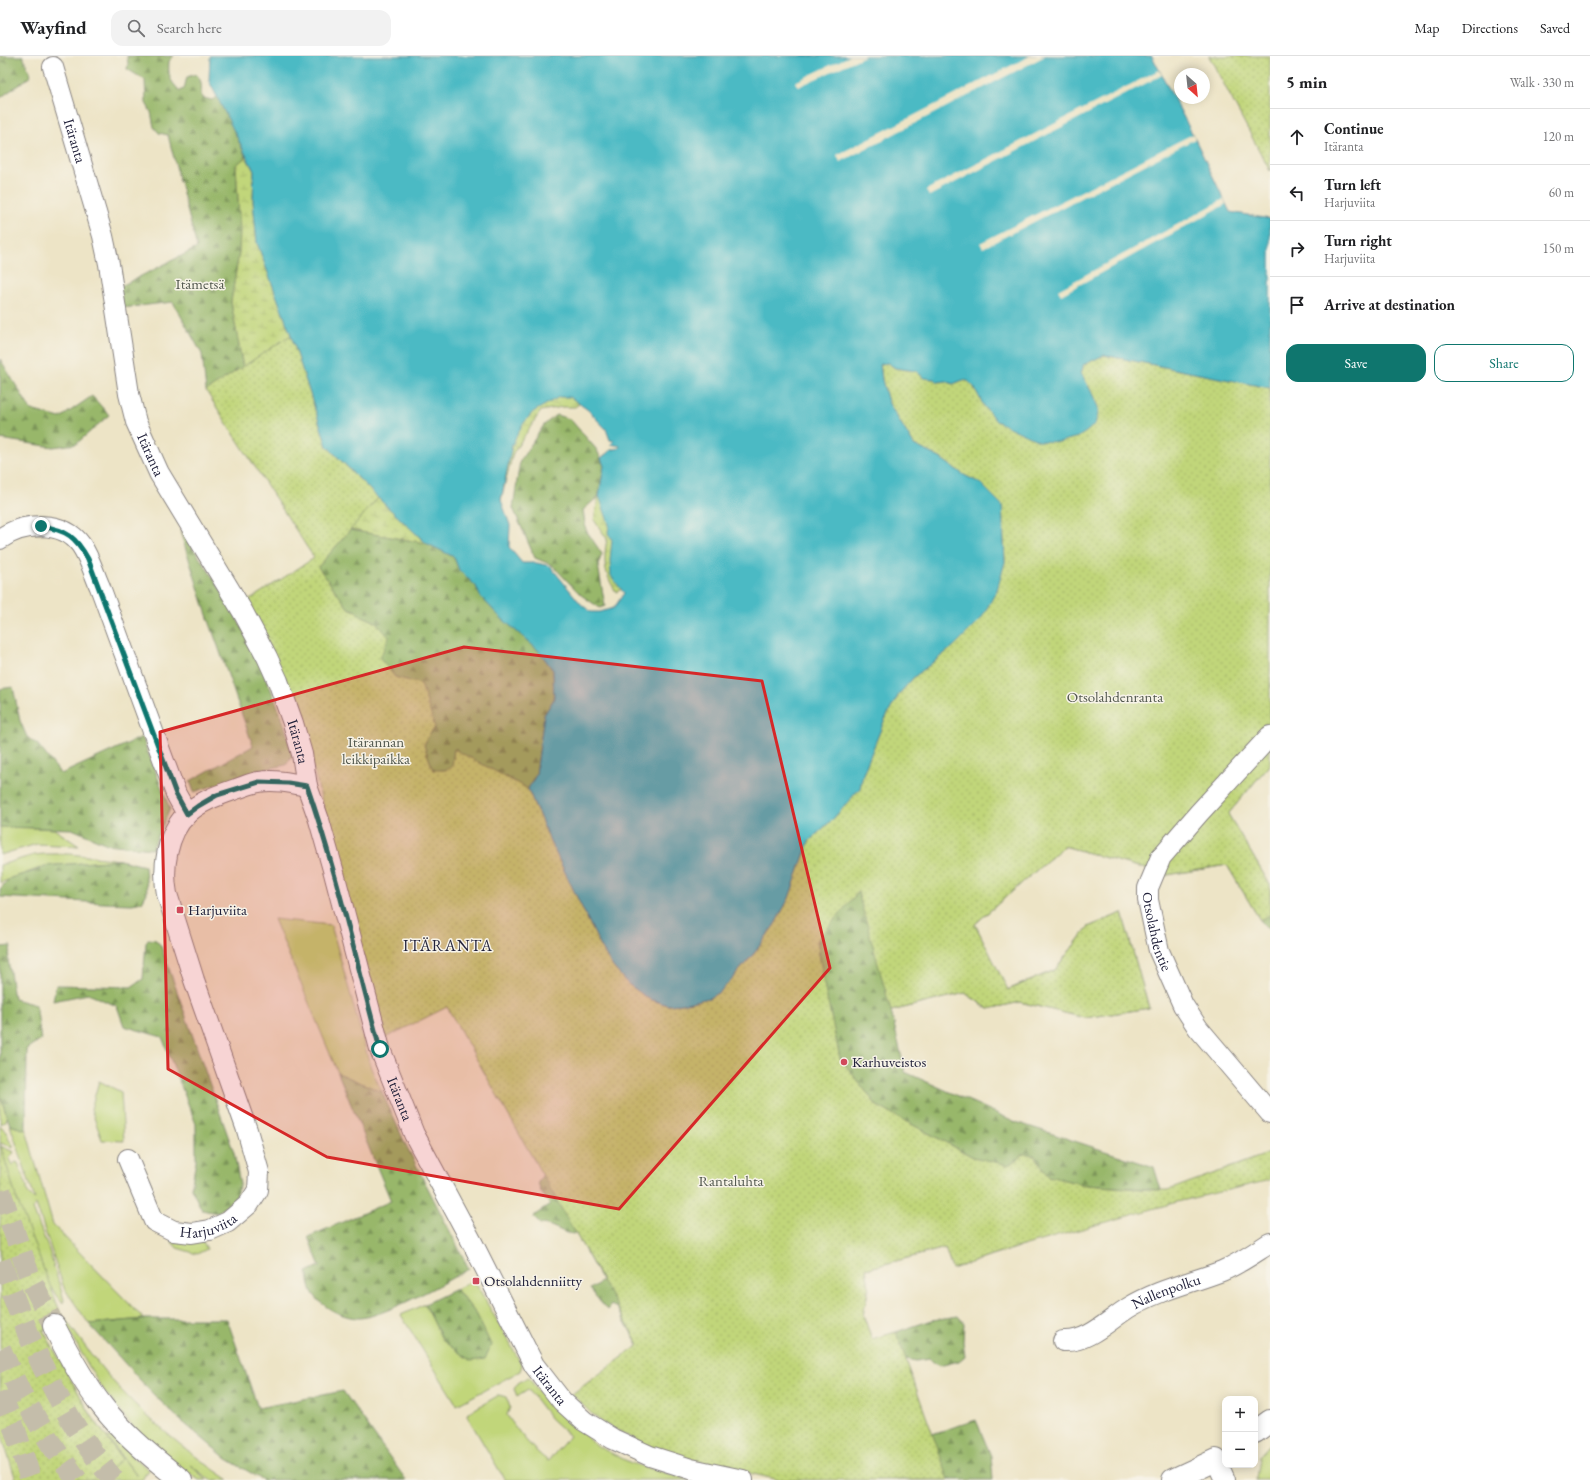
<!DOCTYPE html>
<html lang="en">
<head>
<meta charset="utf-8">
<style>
  :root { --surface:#fff; --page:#f2f2f2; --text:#202124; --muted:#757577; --line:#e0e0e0; --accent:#0f766e }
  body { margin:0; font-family:"EB Garamond",serif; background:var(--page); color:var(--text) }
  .controls { position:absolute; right:12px; bottom:12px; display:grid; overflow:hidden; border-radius:8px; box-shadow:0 2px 10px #0003 }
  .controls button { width:36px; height:36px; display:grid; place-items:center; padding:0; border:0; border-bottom:1px solid var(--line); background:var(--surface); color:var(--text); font:20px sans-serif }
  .compass { position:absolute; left:1174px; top:12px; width:36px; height:36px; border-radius:50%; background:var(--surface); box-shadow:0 2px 10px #0003; rotate:153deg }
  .stop { position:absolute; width:12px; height:12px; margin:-9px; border:3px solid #0f766e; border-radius:50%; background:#fff }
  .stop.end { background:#0f766e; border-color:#fff; box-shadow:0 1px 4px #0008 }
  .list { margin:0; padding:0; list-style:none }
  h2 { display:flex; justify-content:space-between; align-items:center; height:52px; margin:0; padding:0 16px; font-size:17px }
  h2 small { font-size:13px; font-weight:400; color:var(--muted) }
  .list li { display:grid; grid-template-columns:26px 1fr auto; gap:12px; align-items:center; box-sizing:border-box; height:56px; padding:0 16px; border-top:1px solid var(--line) }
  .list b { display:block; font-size:15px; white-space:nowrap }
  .list p { margin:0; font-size:13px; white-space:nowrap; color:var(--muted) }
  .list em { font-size:13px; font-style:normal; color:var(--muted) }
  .actions { display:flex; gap:8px; padding:12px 16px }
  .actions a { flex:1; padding:9px 0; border:1px solid var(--accent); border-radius:12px; text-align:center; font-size:14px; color:var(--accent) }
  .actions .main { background:var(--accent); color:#fff }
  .icon { flex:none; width:22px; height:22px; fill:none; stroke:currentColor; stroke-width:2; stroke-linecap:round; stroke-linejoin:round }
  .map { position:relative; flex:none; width:1270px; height:1424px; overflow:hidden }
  header { display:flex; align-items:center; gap:24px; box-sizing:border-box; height:56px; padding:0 20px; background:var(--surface); border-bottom:1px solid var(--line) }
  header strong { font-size:19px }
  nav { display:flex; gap:22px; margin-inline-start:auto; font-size:14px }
  .search { width:280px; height:36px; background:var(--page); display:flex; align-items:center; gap:10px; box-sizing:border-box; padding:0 14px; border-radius:12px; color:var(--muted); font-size:15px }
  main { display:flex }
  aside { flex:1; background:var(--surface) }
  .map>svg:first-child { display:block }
</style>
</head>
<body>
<header>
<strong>Wayfind</strong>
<div class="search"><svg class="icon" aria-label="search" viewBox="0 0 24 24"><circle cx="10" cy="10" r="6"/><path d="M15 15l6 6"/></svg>Search here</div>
<nav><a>Map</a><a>Directions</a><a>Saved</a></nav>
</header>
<main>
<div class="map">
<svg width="1270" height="1424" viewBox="0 0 1270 1424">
  <defs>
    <pattern id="forest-firs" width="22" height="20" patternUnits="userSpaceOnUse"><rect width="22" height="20" fill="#98b76a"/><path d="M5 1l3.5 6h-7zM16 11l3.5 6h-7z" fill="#7c9458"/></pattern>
    <pattern id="wetland-marsh" width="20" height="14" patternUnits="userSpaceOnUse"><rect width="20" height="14" fill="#c1d67a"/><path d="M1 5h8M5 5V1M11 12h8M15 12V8" fill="none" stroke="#a6b76a"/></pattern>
    <pattern id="park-dots" width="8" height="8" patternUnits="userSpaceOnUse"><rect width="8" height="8" fill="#c1d67a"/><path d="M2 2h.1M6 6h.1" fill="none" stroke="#a6b76a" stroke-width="1.8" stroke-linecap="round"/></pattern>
  </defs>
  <rect width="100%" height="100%" fill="#f7f3e8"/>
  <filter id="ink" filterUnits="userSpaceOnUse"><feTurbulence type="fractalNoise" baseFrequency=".025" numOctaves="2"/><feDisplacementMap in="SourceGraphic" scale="8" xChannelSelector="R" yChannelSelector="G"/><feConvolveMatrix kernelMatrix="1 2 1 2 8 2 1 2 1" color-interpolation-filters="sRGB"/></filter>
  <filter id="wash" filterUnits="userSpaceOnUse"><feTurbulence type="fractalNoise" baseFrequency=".012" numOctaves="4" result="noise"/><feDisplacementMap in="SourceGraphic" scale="16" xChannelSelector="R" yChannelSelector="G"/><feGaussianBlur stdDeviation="0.9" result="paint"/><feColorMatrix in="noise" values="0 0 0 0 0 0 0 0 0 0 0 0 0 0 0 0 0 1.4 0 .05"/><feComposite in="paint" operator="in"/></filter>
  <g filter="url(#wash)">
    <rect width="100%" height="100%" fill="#ede4c6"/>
    <path fill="#c1d67a" stroke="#727c5a" d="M 0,770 L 54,773 L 79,790 L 37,788 L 0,799 Z
      M 45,798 L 70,798 L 120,804 L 45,810 L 0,827 L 0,809 L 34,799 Z
      M 274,863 L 331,869 L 371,1012 L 382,1036 L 338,1017 Z
      M 99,1025 L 121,1036 L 124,1085 L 102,1084 L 91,1053 Z
      M 0,1039 L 7,1061 L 6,1065 L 0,1068 Z
      M 0,1069 L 7,1076 L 9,1084 L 13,1089 L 13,1091 L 0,1087 Z
      M 10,1069 L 26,1074 L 53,1169 L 144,1263 L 89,1268 L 64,1232 L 36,1148 L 33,1153 L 49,1194 L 64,1244 L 63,1247 L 38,1215 L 0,1090 L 14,1096 L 9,1103 L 12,1109 L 16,1106 L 18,1107 L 27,1130 L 27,1135 L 29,1139 L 35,1143 Z
      M 202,1184 L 207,1193 L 197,1198 L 177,1192 L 172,1186 Z
      M 474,1224 L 522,1309 L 520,1315 L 457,1349 L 401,1259 L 425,1248 L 443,1285 L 477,1259 L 456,1233 Z
      M 58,1257 L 62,1259 C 81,1284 99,1311 121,1334 C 153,1368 190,1398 229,1424 L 210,1424 L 190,1409 L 207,1424 L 199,1424 L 182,1412 L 132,1370 L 105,1336 L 95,1321 L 64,1266 L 43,1274 L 91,1359 L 113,1390 L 137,1420 L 107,1381 L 115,1381 L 132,1398 L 131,1400 L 137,1405 L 138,1404 L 148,1414 L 142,1424 L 58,1424 L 41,1269 Z
      M 528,1321 L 547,1346 L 570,1367 L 599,1391 L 631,1407 L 690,1424 L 505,1424 L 467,1360 L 468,1357 L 499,1339 L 506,1341 L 510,1351 L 507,1359 C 519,1377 531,1392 548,1405 L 570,1380 L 551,1363 L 528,1333 L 517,1340 L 514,1333 L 518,1327 Z
      M 1270,1388 L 1270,1424 L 1256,1424 L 1259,1400 Z"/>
    <path fill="url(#forest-firs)" stroke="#5d6c52" d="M 0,0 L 23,0 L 31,20 L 0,42 Z
      M 127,0 L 174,0 L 169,5 C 168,19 169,24 180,35 L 184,33 L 187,21 L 196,18 C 202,24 202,30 201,38 L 203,42 L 212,44 L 218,40 L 246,101 L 236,109 L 240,175 L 239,197 L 231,246 L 243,311 L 206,335 L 202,298 L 173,246 L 122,252 L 119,231 L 197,192 L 168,79 L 159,77 L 154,71 L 151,56 L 146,47 L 145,24 L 127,13 L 128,8 Z
      M 0,303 L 31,354 L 60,362 L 92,340 L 109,359 L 76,388 L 53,391 L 0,383 Z
      M 556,359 L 570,363 L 597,394 L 604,410 L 599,440 L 583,454 L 586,474 L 602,498 L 598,509 L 605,550 L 600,552 L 581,539 L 552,509 L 535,502 L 513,452 L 520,405 L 544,369 Z
      M 350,474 L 426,487 L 454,501 L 459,514 L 476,530 L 480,540 L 499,560 L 538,594 L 553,614 L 554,643 L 544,659 L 536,719 L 528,733 L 454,694 L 452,711 L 445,714 L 434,715 L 432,711 L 424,689 L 430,677 L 395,621 L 380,602 L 376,566 L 360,559 L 356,555 L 348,552 L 318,511 Z
      M 180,475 C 222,528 259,599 282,662 C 287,675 289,688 292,701 L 286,709 L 261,714 L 194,736 L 190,725 L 253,690 L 206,556 Z
      M 13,631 L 20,665 L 27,681 L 38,689 L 61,718 L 142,681 L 170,753 L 152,793 L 107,788 L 72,773 L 0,771 L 0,633 Z
      M 1270,708 L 1228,758 L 1270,829 L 1270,875 L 1260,864 L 1227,809 L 1167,819 L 1064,790 L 975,868 L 1007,934 L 1055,914 L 1088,871 L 1122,857 L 1149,952 L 1085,962 L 1020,946 L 989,953 L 965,937 L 891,955 L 905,1016 L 1016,1066 L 1154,1111 L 1161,1134 L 1085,1129 L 1048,1120 L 1034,1099 L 1008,1110 L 973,1101 L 877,1050 L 840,1002 L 825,933 L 817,884 L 858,836 Z
      M 120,804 L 145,810 L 147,837 L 142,846 L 132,848 L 104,847 L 0,841 L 0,833 L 10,822 L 35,815 L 45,810 Z
      M 148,883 L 156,884 L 161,890 L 234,1097 L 240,1128 L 234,1144 L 217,1157 L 202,1154 L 191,1132 L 196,1105 L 196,1068 L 162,981 L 124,970 L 117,950 L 88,938 L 53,945 L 56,929 L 131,931 L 143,923 L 146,887 Z
      M 11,890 L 8,903 L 14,943 L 36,949 L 41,984 L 27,992 L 26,1074 L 10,1069 L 0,1039 L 0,891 Z
      M 338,1017 L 382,1036 L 405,1087 L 469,1213 C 446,1225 380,1264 356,1262 C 340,1260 324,1252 314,1239 C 310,1234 309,1222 307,1216 L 320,1210 L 308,1181 L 391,1145 Z
      M 548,1111 L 639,1290 L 617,1252 L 611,1249 L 607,1254 L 590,1233 L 602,1225 L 576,1178 C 561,1178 554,1168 540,1168 L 534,1162 L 535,1159 L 550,1149 L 541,1136 L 538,1126 Z
      M 837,1181 L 1022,1190 L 952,1213 L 945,1192 L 866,1213 L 869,1231 L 863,1259 L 872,1284 L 932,1264 L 958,1260 L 964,1267 L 963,1286 L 965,1300 L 959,1305 L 939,1310 L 929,1303 L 916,1305 L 905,1303 L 924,1385 L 932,1378 L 976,1364 L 991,1400 L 993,1424 L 897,1424 Z
      M 456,1233 L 477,1259 L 491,1289 L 485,1303 L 471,1305 L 443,1285 L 425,1248 Z
      M 144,1263 L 227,1263 L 258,1352 L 343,1335 L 406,1424 L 263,1424 L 227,1403 L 179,1363 L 152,1337 L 89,1268 Z"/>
    <path fill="url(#wetland-marsh)" stroke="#727c5a" d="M 246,101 L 254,115 L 253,145 L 257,187 L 291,279 L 378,442 L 426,487 L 350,474 L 243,311 L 231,246 L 239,197 L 240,175 L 236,109 Z
      M 548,335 L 584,344 L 575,351 L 562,351 L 541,355 L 513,397 L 501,444 L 505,388 Z
      M 611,394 L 609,401 L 624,532 L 616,536 C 604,517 603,505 607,483 L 594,464 L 604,410 L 601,402 Z"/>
    <path fill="url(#park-dots)" stroke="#727c5a" d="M 1209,0 L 1270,0 L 1270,115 Z
      M 291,279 L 327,390 L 378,442 L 318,511 L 348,552 L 356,555 L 360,559 L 376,566 L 389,581 L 380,602 L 395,621 L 421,628 L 435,671 L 430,677 L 424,689 L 432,711 L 434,714 L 445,714 L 452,711 L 454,693 L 528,733 L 550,785 L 601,891 L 613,911 L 628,928 L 649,943 L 668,949 L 682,948 L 709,942 L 721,935 L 739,915 L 756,895 L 775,868 L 789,842 L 809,785 L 833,763 L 860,732 L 863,718 L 884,665 L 899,638 L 914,621 L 954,590 L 1005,506 L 1002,449 L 980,427 L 964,419 L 940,402 L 914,389 L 888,346 L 882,324 L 880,308 L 888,307 L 895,312 L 916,315 L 924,322 L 934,323 L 938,326 L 946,325 L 953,328 L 963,324 L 969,325 L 974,331 L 984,350 L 1091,335 L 1081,317 L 1083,311 L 1082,309 L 1104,299 L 1270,332 L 1270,708 L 1228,758 L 1270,829 L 1270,859 L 1260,864 L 1227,809 L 1167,819 L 1064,790 L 975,868 L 1008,934 L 1055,914 L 1088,871 L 1122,857 L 1149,952 L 1085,962 L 1020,946 L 989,953 L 965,937 L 891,955 L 858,836 L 817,885 L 825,933 L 840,1002 L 877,1050 L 973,1101 L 1008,1109 L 1018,1104 L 1023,1098 L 1034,1099 L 1048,1120 L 1085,1129 L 1153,1134 L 1167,1134 L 1174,1132 L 1270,1097 L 1270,1124 L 1177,1146 L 1012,1193 L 952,1213 L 945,1192 L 866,1213 L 869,1231 L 863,1259 L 872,1283 L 896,1276 L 949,1424 L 779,1424 L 659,1396 L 603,1367 L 591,1357 L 572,1338 L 639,1289 L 447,951 L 385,982 L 307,689 L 246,546 L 314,502 L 206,335 Z
      M 0,1087 L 16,1141 L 64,1266 L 43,1274 L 91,1359 L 122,1403 L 98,1424 L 16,1424 L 0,1375 Z"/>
    <path fill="#4cbac4" stroke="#376e80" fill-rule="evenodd" d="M 210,0 L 1152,0 L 1195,83 L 1230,156 L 1270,163 L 1270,332 L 1104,299 L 1083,309 L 1083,311 L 1081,317 L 1091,335 L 1098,351 L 1098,358 L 1095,368 L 1086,376 L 1078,381 L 1059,386 L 1039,385 L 996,365 L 984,350 L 974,331 L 968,325 L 963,324 L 953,328 L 946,325 L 938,326 L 934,323 L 924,322 L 916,315 L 895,312 L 888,307 L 880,308 L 882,324 L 888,346 L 914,389 L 940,402 L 964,419 L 980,427 L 1002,449 L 1005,506 L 997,534 L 981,563 L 954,590 L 914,621 L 899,638 L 884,665 L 863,718 L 860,732 L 833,763 L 809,785 L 789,842 L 775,868 L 756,895 L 739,915 L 721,935 L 709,942 L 682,948 L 668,949 L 649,943 L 628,928 L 613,911 L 601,891 L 550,785 L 528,733 L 536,719 L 544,659 L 554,643 L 553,614 L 538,594 L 499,560 L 480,540 L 476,530 L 459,514 L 454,501 L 426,487 L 378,442 L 327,390 L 291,279 L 257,187 L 253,145 L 254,115 L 209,25 ZM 559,341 L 570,341 L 588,354 L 606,373 L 610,384 L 614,385 L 611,388 L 620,390 L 619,392 L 611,394 L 601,402 L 604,410 L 599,440 L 609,468 L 608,477 L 612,484 L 610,504 L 611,520 L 624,537 L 614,552 L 600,556 L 591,556 L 581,548 L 550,510 L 537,507 L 522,507 L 509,491 L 510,469 L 501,444 L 512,389 L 522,369 L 533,356 Z"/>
    <path fill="#ede4c6" d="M 850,0 L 865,0 L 798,31 L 795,26 Z
      M 1030,0 L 1045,0 L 840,106 L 837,99 Z
      M 1159,14 L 1162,19 L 929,140 L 926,134 Z
      M 1193,78 L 1195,83 L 983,192 L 980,187 Z
      M 1224,143 L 1226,148 L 1061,239 L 1058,234 Z"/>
  </g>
  <g filter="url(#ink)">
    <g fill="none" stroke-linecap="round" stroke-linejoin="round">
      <path stroke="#c4bdaa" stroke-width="22" stroke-dasharray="22 11" stroke-linecap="butt" d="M 0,1135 L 30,1222 L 54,1270
        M 0,1205 C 28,1282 60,1361 114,1424
        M 0,1293 L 20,1336 L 51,1388 L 77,1424
        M 0,1337 L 16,1377 L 31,1424"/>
      <defs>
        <g id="minor">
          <path id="s1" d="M 53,11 L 103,180 L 109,208 L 129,338 L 136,366 L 159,417 L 243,556 L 267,601 L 278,625 L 293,667 L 302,698 L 307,730 L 319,764 L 334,817 L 380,993 L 414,1078 L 473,1188 L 534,1309 L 562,1345 L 584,1365 L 613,1383 L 650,1400 L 691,1413 L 743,1424"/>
          <path d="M 0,483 C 23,466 63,464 81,489 C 90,502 94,518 100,531 L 176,738 L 187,758"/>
          <path id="s2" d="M 1270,680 L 1199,757 L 1161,801 L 1148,832 L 1148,844 L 1159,895 L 1183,949 L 1198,972 L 1270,1057"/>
          <path id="s3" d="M 128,1103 L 154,1165 L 174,1175 L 192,1177 L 210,1174 L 228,1166 L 249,1148 L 258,1134 L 259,1116 L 247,1074 L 194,924 L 167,838 C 162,812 167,777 187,758 C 200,745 219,739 236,733 C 243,731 251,727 259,726 C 274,723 292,727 307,730"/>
          <path id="s4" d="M 1063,1285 C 1087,1287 1109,1264 1128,1252 C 1157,1234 1191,1227 1222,1215 C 1239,1208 1254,1197 1270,1187"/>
          <path d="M 1216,1404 L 1225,1424"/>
        </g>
        <path id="major" d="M 1255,1376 L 1270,1365
          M 1173,1424 L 1216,1404"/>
        <path id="highway" d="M 54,1270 C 68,1298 83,1326 103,1351 C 123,1377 155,1404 181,1424"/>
      </defs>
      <use href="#minor" stroke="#888380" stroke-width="22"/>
      <use href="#major" stroke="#888380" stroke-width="24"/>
      <use href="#highway" stroke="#888380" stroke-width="24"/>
      <use href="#minor" stroke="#fff" stroke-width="20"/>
      <use href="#major" stroke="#fff" stroke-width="22"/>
      <use href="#highway" stroke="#fff" stroke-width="22"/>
    </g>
  </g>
  <g fill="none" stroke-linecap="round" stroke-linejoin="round" filter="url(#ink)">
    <path stroke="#0f766e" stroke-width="5" d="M 41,470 C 67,474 76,481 88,503 L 176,738 L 187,758 L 198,750 L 217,739 L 259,726 L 288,727 L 307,730 C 337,816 356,905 380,993"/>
  </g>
  <path fill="#d62828" fill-opacity="0.2" stroke="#d62828" stroke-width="3" stroke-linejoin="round" d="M 464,591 L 762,625 L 830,912 L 619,1153 L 327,1101 L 168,1013 L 160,676 Z"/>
  <g fill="#d1495b" stroke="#f7f3e8" stroke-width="1.5">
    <rect x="176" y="850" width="8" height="8" rx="2"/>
    <circle cx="844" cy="1006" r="4"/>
    <rect x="472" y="1221" width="8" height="8" rx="2"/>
  </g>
  <g text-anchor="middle" stroke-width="3" stroke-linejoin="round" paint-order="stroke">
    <g font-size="15" fill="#22223b" stroke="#f7f3e8">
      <text dy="5" stroke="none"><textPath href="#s1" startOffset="77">Itäranta</textPath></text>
      <text dy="5" stroke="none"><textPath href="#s1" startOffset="401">Itäranta</textPath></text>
      <text dy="5" stroke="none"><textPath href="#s1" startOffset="725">Itäranta</textPath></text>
      <text dy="5" stroke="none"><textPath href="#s2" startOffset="241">Otsolahdentie</textPath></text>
      <text dy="5" stroke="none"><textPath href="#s1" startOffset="1097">Itäranta</textPath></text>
      <text dy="5" stroke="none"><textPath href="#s3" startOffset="125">Harjuviita</textPath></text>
      <text dy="5" stroke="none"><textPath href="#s4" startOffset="116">Nallenpolku</textPath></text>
      <text dy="5" stroke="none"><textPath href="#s1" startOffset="1421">Itäranta</textPath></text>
    </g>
    <g font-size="15" fill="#52584e" stroke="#f7f3e8">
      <text x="200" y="233">Itämetsä</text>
      <text x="1115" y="646">Otsolahdenranta</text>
      <text x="376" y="691">Itärannan<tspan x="376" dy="17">leikkipaikka</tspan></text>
      <text x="731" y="1130">Rantaluhta</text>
    </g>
    <g font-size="15" fill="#22223b" stroke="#f7f3e8" text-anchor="start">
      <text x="188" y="859">Harjuviita</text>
      <text x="852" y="1011">Karhuveistos</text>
      <text x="484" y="1230">Otsolahdenniitty</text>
    </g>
    <g font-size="16" letter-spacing="1" fill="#22223b" stroke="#f7f3e8">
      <text x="448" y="895">ITÄRANTA</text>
    </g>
  </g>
</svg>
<div class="controls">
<button>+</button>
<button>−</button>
</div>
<svg class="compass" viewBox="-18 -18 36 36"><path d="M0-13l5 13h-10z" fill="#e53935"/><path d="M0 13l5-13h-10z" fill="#757577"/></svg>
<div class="stop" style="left:380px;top:993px"></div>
<div class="stop end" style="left:41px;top:470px"></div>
</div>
<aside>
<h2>5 min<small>Walk · 330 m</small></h2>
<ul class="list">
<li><svg class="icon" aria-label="ahead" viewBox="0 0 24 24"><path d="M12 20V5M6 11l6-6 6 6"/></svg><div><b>Continue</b><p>Itäranta</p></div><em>120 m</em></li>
<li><svg class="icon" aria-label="left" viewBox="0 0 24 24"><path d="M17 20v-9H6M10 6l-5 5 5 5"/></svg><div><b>Turn left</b><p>Harjuviita</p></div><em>60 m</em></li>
<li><svg class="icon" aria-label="right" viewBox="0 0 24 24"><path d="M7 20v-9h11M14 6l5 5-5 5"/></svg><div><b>Turn right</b><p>Harjuviita</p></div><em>150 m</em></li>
<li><svg class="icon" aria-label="arrive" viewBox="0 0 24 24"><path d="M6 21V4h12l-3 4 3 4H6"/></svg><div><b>Arrive at destination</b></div></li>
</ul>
<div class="actions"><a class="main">Save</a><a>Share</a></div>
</aside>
</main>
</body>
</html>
